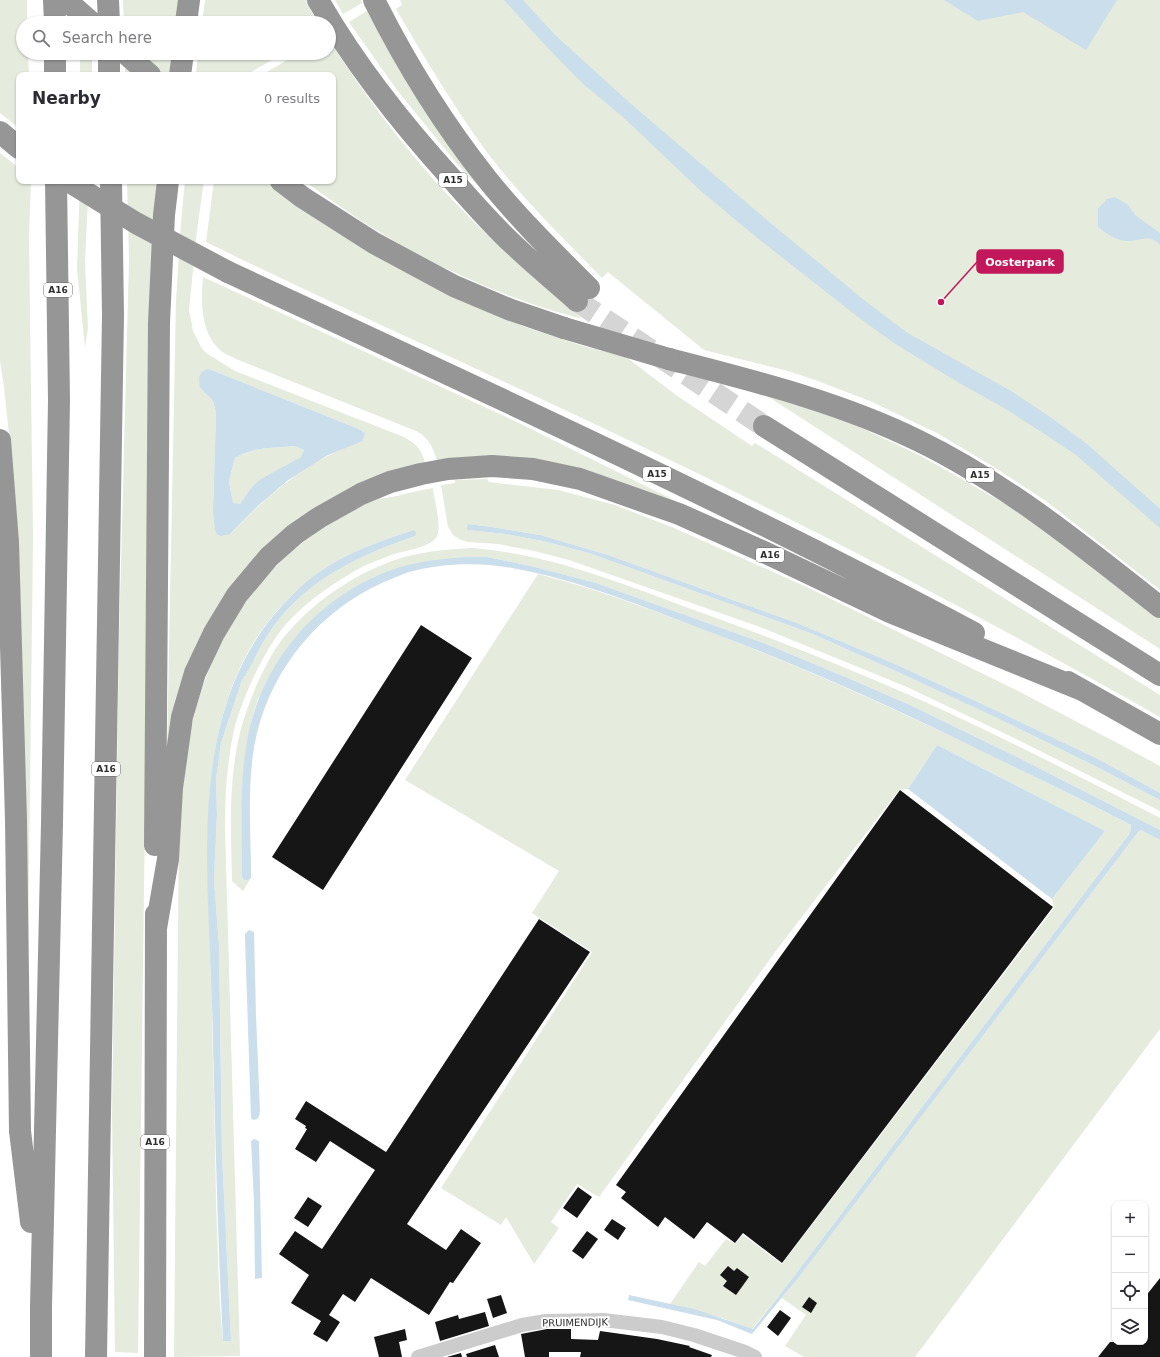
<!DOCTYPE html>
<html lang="en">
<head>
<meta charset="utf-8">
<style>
  :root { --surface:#fff; --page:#f2f2f3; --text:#2b2b33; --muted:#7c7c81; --line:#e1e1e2 }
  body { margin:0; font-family:"DejaVu Sans",sans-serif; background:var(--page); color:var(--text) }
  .controls { position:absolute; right:12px; bottom:12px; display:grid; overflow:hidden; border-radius:8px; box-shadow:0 1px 3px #0004 }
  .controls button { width:36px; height:36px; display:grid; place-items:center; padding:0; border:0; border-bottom:1px solid var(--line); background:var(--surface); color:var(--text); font:20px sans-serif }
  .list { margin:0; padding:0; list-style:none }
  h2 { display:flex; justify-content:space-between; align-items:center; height:52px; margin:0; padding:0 16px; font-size:17px }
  h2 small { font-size:13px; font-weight:400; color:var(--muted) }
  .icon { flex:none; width:22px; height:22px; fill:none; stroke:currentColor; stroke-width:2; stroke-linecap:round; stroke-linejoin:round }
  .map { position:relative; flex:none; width:1160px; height:1357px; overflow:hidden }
  .search { position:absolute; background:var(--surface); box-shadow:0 1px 3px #0004; left:16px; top:16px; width:320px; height:44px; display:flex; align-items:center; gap:10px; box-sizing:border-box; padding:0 14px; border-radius:22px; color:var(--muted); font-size:15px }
  .panel { position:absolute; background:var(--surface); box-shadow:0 1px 3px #0004; left:16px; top:72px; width:320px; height:112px; border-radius:8px }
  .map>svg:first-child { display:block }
</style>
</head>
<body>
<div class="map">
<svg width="1160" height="1357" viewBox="0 0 1160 1357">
  <rect width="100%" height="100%" fill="#fff"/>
  <path fill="#e5ebdd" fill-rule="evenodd" d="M 0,0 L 27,0 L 27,23 L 23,23 L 23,53 L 28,53 L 29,75 L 19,75 L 19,128 L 0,113 Z
    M 123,0 L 179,0 L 176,23 L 124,23 Z
    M 205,0 L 306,0 L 311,11 L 318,23 L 202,23 Z
    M 335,0 L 361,0 L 362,3 L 343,14 Z
    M 400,0 L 1160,0 L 1160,590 L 1046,501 L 994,467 L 937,433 L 870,401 L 815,380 L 788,371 L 704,350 L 608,272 L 602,278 C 563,238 523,199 489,155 C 454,108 425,58 396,9 L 402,5 Z
    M 367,11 L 392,54 L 492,200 L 458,165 L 397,90 L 349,22 Z
    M 329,40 C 371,105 419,168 474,222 C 489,237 506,250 521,265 C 541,283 561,302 582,319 C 482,293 387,244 305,181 L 333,181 L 333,75 L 262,75 L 299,53 L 329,53 Z
    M 80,53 L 92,53 L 92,75 L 80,75 Z
    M 125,53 L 172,53 L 170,75 L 125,75 Z
    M 198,53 L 284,53 L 246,75 L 196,75 Z
    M 0,153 L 19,168 L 19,181 L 31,181 L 29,239 L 33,537 L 28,952 L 11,453 L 4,387 L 0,361 Z
    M 80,181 L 89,181 L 85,261 L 88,328 L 85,347 L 77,269 Z
    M 127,181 L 159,181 L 149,502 L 138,1353 L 115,1352 L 112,1115 L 119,640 L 129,260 Z
    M 185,181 L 204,181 L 197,230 L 189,310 L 193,331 L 201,347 L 206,353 L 235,371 L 404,437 C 418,445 422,450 426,466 L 264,552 L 167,751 L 176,300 L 181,223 ZM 209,369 L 359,429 L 365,433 L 363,441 C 323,454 289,478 259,506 C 249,515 240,525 230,534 L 213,510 L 216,413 L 213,401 L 200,388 Z
    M 214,181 L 272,181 L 459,299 L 525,327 L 583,346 L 626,357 L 676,395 L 752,446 L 755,443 L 1160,695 L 1160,717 C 991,621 818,531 643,447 C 498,377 350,313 206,242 Z
    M 203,277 L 519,423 L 706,516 L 658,497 L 438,464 C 434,450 430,438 416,431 L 236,359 C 230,356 222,353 218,348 C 200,330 201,300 203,277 Z
    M 761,392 L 849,422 L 923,457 L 1009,506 L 1053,537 L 1160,617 L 1160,649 Z
    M 296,446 L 304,450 L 302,457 L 251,488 L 240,504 L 233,504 L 229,481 L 235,458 C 252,447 275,448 296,446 Z
    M 487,479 L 489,482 L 558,490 L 615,505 L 674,528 L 809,588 L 1018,691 L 1125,747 L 1160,766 L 1160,793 L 1098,759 L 995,710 L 895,664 L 797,623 L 608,555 L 540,535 L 492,527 L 468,524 L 468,530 L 506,534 L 543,541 L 589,553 L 813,634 L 889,668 L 995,717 L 1093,765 L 1160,800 L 1160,811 L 1014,738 L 907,687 L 760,627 L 569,560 L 534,551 L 498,544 L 468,542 L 459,539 L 453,535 L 448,527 L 441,485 L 455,483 L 455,480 Z
    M 433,488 C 434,499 443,529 436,538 C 428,548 403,551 391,555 C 383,558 374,562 366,565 C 337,580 308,600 286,624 C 264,650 244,694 235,726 C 227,760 225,794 225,828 L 240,1356 L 174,1357 L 179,823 C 184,710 218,603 313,535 C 333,521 354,508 376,500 C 383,497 391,498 397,496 C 409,493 420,490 433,488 ZM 414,530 L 415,536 C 360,555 308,579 273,627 C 260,644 254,663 242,680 L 221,743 L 216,780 L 217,814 L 214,880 L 219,946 L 222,1154 L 231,1341 L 223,1341 C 218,1295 218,1247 216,1200 C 215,1142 214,1085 212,1027 C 212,1002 212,978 211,954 C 205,828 195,678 301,587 C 311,579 320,571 330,565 C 356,549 386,539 414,530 Z
    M 473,548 C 494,550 515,553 536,558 C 594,571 650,594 705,614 C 761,634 817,656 872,679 C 970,720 1065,769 1160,818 L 1160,830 L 1019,758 L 910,705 L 855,681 L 766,644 L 596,583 L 531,566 L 487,557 L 466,557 L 414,564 L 374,577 L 350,591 L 329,606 L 258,699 C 238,757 242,817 242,877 L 244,880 L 248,880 L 251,878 L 243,891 L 232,881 C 231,831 228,781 240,733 C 247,704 266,659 284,637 C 315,600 358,571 404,557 C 427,551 450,549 473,548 Z
    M 538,574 C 590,587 641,606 692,625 C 843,681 987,752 1131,825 L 1130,833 L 779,1296 L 752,1329 L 722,1318 L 670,1304 L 699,1262 L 705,1266 L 726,1239 L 735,1244 L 743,1235 L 782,1264 L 1054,908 L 1052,899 L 1105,831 L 937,745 L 908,789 L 900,789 L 775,952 L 599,1197 L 577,1184 L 551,1222 L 559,1228 L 534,1264 L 506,1217 L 501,1225 L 441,1188 L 592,952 L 532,913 L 559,871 L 405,780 Z
    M 1141,830 L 1160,840 L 1160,1029 L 915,1357 L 804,1357 L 785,1346 L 806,1315 L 782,1298 L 1138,832 Z"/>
  <path fill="#cadeeb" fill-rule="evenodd" d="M 504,0 L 523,0 L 555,35 L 631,104 L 768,221 L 864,300 L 906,332 L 1011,391 L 1050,417 L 1087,444 L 1160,509 L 1160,528 L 1076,455 L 1040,431 L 1004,408 L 954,380 L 894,343 L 858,317 L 756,237 L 702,192 L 623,117 L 582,83 L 546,46 Z
    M 944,0 L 1117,0 L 1086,50 L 1023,12 L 978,21 Z
    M 1115,197 L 1128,205 L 1135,215 L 1160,233 L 1160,245 C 1150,233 1140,241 1127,241 C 1115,240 1107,234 1098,227 L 1098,209 L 1107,199 Z
    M 209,369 L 359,429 L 365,433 L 363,441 L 328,455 L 301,472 L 287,481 L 259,505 L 230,534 L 221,536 L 217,534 L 215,530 L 213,510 L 216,413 L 213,401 L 200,388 L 199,377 L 202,372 L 205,370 ZM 295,446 L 304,450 L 301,457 L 261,479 L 251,488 L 240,504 L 233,503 L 229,481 L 235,458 C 252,447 275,448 295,446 Z
    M 468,524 L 492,527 L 540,535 L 608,555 L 797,623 L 895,664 L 995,710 L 1098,759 L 1160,793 L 1160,800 L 1093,765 L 995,717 L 889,668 L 813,634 L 589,553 L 543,541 L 506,534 L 467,530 Z
    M 414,530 L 416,533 L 415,536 C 360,555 308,579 273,627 C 260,644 254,663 242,680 L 221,743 L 216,780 L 217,814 L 214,880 L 219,946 L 222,1154 L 231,1341 L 223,1341 C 217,1229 215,1116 212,1004 C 209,875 186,724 273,616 C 289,597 308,578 330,565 C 356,549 386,539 414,530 Z
    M 466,557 L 487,557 L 531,566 L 596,583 L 766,644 L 855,681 L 910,705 L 1019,758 L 1160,830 L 1160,840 L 1141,830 L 1138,832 L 798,1278 L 752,1334 L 717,1320 L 628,1300 L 629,1295 L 694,1309 L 753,1329 L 779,1296 L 1130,833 L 1131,825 C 1087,802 1041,780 996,758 C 903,712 808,668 710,632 C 646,608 580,580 512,568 C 478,562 442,563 409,572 C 400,575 391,579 382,583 C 320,611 273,667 257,733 C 246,780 251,830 251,878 L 248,880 L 244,880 L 242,877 C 242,832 239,785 247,741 C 261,660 321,592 400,567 C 421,561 443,559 466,557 Z
    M 937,745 L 1105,831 L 1052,899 L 908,789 Z
    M 249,930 L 254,932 L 256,1016 L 260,1111 L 259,1117 L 257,1119 L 253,1120 L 251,1118 L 245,938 L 245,934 Z
    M 254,1139 L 259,1141 L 262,1278 L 255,1279 L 254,1202 L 251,1141 Z"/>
  <path fill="#161616" d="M 421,625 L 472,658 L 323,890 L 272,857 Z
    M 900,790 L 1053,907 L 782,1263 L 743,1233 L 735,1243 L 707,1222 L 694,1239 L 665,1217 L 658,1227 L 621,1198 L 626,1192 L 616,1185 Z
    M 539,919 L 590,952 L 407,1224 L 446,1250 L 461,1229 L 481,1243 L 453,1283 L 450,1282 L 429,1315 L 371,1278 L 355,1302 L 343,1294 L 329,1315 L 340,1322 L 327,1342 L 313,1334 L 321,1321 L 291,1303 L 309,1275 L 279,1254 L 295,1231 L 322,1249 L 375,1170 L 330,1141 L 316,1162 L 295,1149 L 307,1129 L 305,1128 L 306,1126 L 295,1119 L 306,1101 L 386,1152 Z
    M 578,1187 L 592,1197 L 577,1218 L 563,1208 Z
    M 308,1197 L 322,1206 L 308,1227 L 294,1218 Z
    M 612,1219 L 626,1228 L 618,1240 L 604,1230 Z
    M 587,1231 L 598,1239 L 583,1259 L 572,1251 Z
    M 728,1266 L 734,1271 L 737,1268 L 749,1277 L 736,1295 L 723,1286 L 727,1281 L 720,1275 Z
    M 1160,1278 L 1160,1357 L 1098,1357 L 1110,1342 L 1145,1342 L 1145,1297 Z
    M 501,1295 L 507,1313 L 493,1318 L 487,1299 Z
    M 809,1297 L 817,1303 L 811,1313 L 802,1307 Z
    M 780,1310 L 791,1318 L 778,1336 L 767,1327 Z
    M 485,1312 L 489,1326 L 440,1341 L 435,1322 L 458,1315 L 459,1319 Z
    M 405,1329 L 407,1340 L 399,1342 L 402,1357 L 379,1357 L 374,1337 Z
    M 547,1329 L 571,1329 L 571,1339 L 598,1340 L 600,1331 L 657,1339 L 690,1346 L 689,1347 L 712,1355 L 711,1357 L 580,1357 L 581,1352 L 549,1352 L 549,1357 L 525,1357 L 521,1334 Z
    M 495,1345 L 499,1357 L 467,1357 L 466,1354 Z
    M 461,1353 L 462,1357 L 447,1357 Z"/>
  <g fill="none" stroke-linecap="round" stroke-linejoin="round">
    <path stroke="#d5d5d5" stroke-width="22" stroke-dasharray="22 11" stroke-linecap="butt" d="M 577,301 L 764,426"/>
    <path stroke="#ccc" stroke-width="14" d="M 418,1357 L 522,1325 L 546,1321 L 603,1320 L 662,1327 L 694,1335 L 745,1352 L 755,1357"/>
    <path stroke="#969696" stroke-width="22" d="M 54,0 L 55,23
      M 66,0 L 92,23
      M 108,0 L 109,23
      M 318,0 C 355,65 402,124 452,179 C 472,202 493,226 516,247 C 536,266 557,283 577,301
      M 374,0 C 405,62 444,125 487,179 C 518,218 554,253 589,288
      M 186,23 L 189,0
      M 55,53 L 55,75
      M 109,53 L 109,75
      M 125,53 L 150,75
      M 180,75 L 183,53
      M 0,132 L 19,148
      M 281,181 L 302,197 L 374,243 L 454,286 L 511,310 L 564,328
      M 228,272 C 478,388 730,503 974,633
      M 669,359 C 754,381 840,402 919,441 C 1007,484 1084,547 1160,607
      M 764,426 L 1160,675
      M 0,440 L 8,542 L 16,820 L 20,1131 L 31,1222
      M 1068,682 L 1160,734
      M 155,845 L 159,323 L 164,215 L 168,181
      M 156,928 L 168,859 L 172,788 L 182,717 L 195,673 L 214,633 L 237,595 L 269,557 L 295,534 L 320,517 L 361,494 L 390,482 L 421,474 L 448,469 L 492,466 L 533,469 L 580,479 L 679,514 L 764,552 L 890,612 L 1080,689
      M 41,1357 L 41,1307 L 52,823 L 59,400 L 56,181
      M 96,1357 L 113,315 L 111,181
      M 155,1357 L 156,914"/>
    <path stroke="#969696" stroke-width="22" d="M 68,181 L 136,223 L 228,272
      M 564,328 L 669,359"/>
  </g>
  <g text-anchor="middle" stroke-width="4" stroke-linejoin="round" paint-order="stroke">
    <g fill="#fff" stroke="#6d6d6d" stroke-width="1">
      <rect x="439" y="173" width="28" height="14" rx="3"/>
      <rect x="44" y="283" width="28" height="14" rx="3"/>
      <rect x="643" y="467" width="28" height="14" rx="3"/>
      <rect x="966" y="468" width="28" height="14" rx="3"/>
      <rect x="756" y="548" width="28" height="14" rx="3"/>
      <rect x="92" y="762" width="28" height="14" rx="3"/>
      <rect x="141" y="1135" width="28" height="14" rx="3"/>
    </g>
    <g font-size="9" font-weight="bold" fill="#2f2f2f">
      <text x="453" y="183">A15</text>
      <text x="58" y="293">A16</text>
      <text x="657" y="477">A15</text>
      <text x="980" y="478">A15</text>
      <text x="770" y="558">A16</text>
      <text x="106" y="772">A16</text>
      <text x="155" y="1145">A16</text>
    </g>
    <g font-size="10" fill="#2f2f2f" stroke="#fff">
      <text transform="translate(575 1322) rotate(-1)" y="4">PRUIMENDIJK</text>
    </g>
  </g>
  <path fill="none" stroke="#c2185b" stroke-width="1.5" d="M941 302L977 262"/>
  <circle fill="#c2185b" stroke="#fff" stroke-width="1.5" cx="941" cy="302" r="4"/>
  <rect fill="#c2185b" stroke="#c2185b" stroke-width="1.5" x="977" y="250" width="86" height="23" rx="4"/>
  <g font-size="11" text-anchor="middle" font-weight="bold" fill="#fff">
    <text x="1020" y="266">Oosterpark</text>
  </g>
</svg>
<div class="controls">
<button>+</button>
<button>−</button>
<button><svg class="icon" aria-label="locate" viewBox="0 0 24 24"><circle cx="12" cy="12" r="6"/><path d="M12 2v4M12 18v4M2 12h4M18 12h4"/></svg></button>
<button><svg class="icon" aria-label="layers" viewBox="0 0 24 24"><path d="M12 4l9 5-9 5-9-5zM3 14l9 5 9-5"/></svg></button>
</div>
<div class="search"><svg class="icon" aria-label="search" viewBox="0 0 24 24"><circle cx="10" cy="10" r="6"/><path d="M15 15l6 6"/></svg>Search here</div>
<section class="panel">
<h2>Nearby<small>0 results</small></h2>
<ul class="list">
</ul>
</section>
</div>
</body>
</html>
